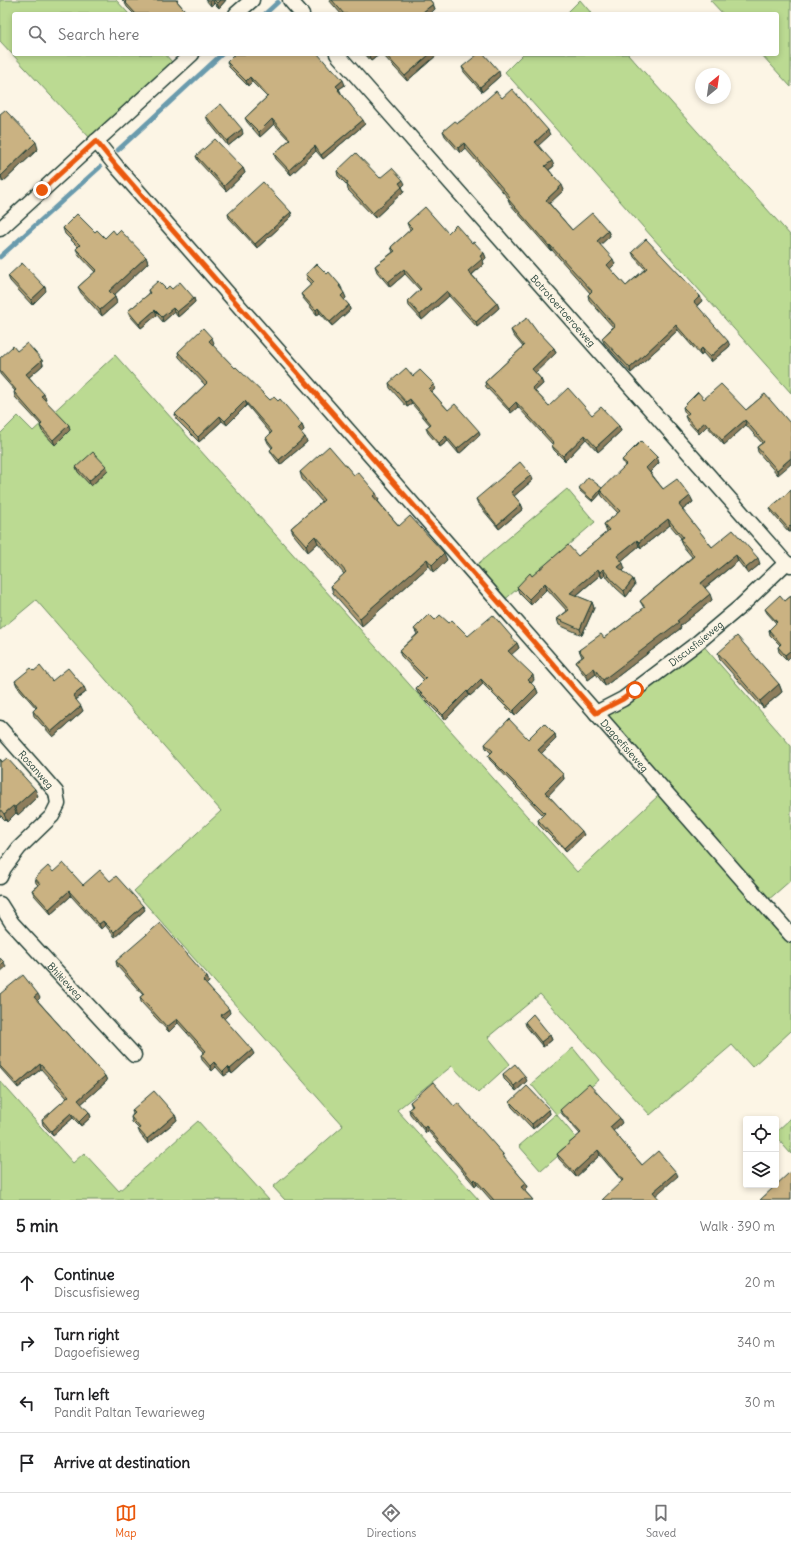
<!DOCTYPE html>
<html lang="en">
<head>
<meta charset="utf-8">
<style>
  :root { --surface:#fff; --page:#f2f2f2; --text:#202124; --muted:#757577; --line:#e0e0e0; --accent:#ea580c }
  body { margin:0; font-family:Delius,sans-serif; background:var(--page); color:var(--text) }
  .controls { position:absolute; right:12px; bottom:12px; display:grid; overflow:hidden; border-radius:4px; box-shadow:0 2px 6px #0003 }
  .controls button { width:36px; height:36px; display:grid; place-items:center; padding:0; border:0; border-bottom:1px solid var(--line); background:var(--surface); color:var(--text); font:20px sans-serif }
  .compass { position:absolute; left:695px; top:68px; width:36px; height:36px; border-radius:50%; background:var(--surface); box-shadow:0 2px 6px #0003; rotate:29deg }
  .stop { position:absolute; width:12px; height:12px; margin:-9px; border:3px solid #ea580c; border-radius:50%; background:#fff }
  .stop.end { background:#ea580c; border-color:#fff; box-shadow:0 1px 4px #0008 }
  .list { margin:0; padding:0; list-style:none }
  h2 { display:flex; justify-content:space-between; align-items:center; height:52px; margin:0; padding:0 16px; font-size:17px }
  h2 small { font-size:13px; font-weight:400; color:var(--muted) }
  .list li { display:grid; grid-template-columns:26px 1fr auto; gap:12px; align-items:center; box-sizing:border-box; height:60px; padding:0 16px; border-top:1px solid var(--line) }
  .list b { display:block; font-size:15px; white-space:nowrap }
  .list p { margin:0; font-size:13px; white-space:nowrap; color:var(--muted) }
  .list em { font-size:13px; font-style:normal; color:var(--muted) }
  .icon { flex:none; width:22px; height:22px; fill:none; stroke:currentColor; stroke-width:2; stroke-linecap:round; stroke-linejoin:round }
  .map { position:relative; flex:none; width:791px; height:1200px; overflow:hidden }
  .search { position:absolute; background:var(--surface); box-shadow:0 2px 6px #0003; left:12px; right:12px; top:12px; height:44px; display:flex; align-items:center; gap:10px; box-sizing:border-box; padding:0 14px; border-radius:4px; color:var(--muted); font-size:15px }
  .sheet { height:292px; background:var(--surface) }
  nav { display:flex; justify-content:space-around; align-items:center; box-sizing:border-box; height:56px; border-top:1px solid var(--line); background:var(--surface); font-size:11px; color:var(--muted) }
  nav a { display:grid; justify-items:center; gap:2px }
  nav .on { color:var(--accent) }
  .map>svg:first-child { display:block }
</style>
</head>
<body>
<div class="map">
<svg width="791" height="1200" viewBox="0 0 791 1200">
  <rect width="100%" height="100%" fill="#fcf5e5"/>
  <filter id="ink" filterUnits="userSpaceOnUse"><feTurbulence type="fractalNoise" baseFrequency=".025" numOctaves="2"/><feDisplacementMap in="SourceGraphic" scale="8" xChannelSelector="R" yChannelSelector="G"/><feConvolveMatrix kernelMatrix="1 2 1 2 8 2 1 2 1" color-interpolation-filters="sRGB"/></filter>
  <g filter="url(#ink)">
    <path fill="#bbda92" stroke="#6d8c63" d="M 0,0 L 116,0 L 129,14 L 14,14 L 14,54 L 165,54 L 172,62 L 90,138 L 0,41 Z
      M 580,0 L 592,14 L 566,14 Z
      M 710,0 L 791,0 L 791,87 L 761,54 L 777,54 L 777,14 L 723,14 Z
      M 523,54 L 628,54 L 791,236 L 791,393 L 505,72 Z
      M 115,355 L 577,872 L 659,795 L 791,944 L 791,1031 L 752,1067 L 732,1045 L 650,1115 L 540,994 L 488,1037 L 510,1064 L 478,1093 L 452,1066 L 397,1110 L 479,1200 L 285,1200 L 273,1187 L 343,1126 L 134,891 L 221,811 L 36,600 L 0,630 L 0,434 L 18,416 L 33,431 Z
      M 567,489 L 595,522 L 502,602 L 473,568 Z
      M 701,643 L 791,746 L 791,880 L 767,901 L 610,723 L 608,716 L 611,709 Z
      M 573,1048 L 599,1080 L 557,1115 L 531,1084 Z
      M 0,1081 L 73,1163 L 84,1153 L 119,1191 L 198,1121 L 269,1200 L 0,1200 Z
      M 556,1114 L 577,1139 L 541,1171 L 519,1146 Z
      M 791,1118 L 791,1154 L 776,1137 L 776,1132 Z"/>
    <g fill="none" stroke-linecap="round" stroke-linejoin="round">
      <path stroke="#6b9bad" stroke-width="4.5" d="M 265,14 L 278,2
        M 118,150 L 222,54
        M 0,257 L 100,167"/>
      <defs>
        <g id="minor">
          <path d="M 290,0 L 302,14"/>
          <path d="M 236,14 L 252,0"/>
          <path id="s1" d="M 337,54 L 786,563 L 791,565"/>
          <path id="s2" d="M 96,141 L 117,167 L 791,935"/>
          <path d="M 0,229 L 192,54"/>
          <path id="s3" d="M 596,713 L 623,699 L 696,644 L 741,606 L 786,563"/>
          <path id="s4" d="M 0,728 L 56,792 L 58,804 L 52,816 L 19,848 L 4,868 L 0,877"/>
          <path id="s5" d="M 0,904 L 12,923 L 134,1055"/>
        </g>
      </defs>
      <use href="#minor" stroke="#1f3d34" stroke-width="17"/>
      <use href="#minor" stroke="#fcf5e5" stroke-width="14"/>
    </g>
    <path fill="#ae9970" stroke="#1f3d34" d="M 122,0 L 178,0 L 177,1 L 188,14 L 134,14 L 127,7 L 125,3 Z
      M 206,0 L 226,0 L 219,8 L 214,3 L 211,6 Z
      M 329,0 L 430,0 L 433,4 L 435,9 L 430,14 L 341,14 Z
      M 365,54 L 380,54 L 371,61 Z
      M 380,54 L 438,54 L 407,81 L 383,55 L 382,56 Z
      M 227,62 L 331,69 L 345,85 L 339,89 L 341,93 L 365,124 L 323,159 L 316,151 L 291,175 L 276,159 L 274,154 L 289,140 L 274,124 L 260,137 L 247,122 L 245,118 L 267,97 L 252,82 L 248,86 L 229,67 Z
      M 462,67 L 500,76 L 482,92 L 464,72 Z
      M 502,98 L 550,135 L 538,145 L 554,166 L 549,170 L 564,190 L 549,203 L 572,230 L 608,231 L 610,236 L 600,245 L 615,264 L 610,269 L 626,286 L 645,269 L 634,257 L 632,252 L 702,301 L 697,306 L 730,346 L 711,362 L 703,353 L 701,356 L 678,330 L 631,373 L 604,343 L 602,338 L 613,327 L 589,300 L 588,295 L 590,293 L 552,250 L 551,251 L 510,204 L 508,199 L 509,199 L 465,148 L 460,153 L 445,136 L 443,131 Z
      M 0,114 L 38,149 L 3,182 L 0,180 Z
      M 206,116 L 243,134 L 228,146 L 208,121 Z
      M 196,156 L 243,168 L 245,173 L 226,191 L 198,161 Z
      M 337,171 L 380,178 L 405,184 L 402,187 L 404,191 L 375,218 L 348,190 L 347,185 L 338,176 Z
      M 291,212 L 292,216 L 257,248 L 229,218 L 228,214 Z
      M 407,223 L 448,233 L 472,243 L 484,253 L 486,258 L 483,261 L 484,264 L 472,275 L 497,303 L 499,308 L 477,327 L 449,296 L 422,320 L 409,306 L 408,301 L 420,290 L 405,274 L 390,287 L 377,272 L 375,266 L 393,252 L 391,247 L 410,230 L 409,228 Z
      M 63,228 L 95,232 L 105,238 L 116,234 L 146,257 L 148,263 L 114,295 L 115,297 L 117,303 L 102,316 L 81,293 L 78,287 L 95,272 L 79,255 L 76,249 L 78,247 L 65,234 Z
      M 306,274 L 327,274 L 342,289 L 342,290 L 346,298 L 344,300 L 349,305 L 350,310 L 332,326 L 320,313 L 317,315 L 303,298 L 301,294 L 312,284 L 307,279 Z
      M 8,276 L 46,291 L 32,305 L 10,281 Z
      M 166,289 L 172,289 L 194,298 L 195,302 L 178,317 L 174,312 L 163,322 L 157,315 L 141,328 L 130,316 L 128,311 L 149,294 L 148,290 Z
      M 511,330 L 538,333 L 554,348 L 556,353 L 535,372 L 541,379 L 543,384 L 535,391 L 549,406 L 592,415 L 619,426 L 621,431 L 598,452 L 586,439 L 565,461 L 554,450 L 552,446 L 553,445 L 518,407 L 511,413 L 486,387 L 485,382 L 523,347 L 513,335 Z
      M 214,343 L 212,345 L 235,368 L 270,400 L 278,401 L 302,425 L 304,430 L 301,433 L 305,437 L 307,442 L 280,465 L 272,454 L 270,450 L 272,448 L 268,443 L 266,438 L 271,434 L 247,405 L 227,425 L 222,421 L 199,442 L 176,419 L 175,414 L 205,385 L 179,357 L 178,352 Z
      M 17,351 L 42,360 L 43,365 L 29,377 L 46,399 L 44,400 L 70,430 L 55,445 L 42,431 L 40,426 L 41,425 L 15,397 L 14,392 L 15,391 L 0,374 L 0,358 Z
      M 413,376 L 435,389 L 432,392 L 448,410 L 480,435 L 459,454 L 448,441 L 440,447 L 428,433 L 426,428 L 430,425 L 412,404 L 407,407 L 390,388 L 389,383 Z
      M 765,394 L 778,475 L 758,452 L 757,447 L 762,443 L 746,425 L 724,445 L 707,426 L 699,434 L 687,421 L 685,416 L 687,415 L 684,411 L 683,407 L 704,399 L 746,410 Z
      M 657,457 L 659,463 L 650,472 L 663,489 L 690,496 L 693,502 L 682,510 L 712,547 L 760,564 L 748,574 L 738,561 L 705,588 L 712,600 L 680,626 L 681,628 L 605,686 L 596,674 L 588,680 L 579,668 L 576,662 L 582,657 L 579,650 L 604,638 L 644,608 L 640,601 L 692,557 L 682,545 L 680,539 L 681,538 L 670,525 L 641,548 L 639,546 L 621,561 L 625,569 L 623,571 L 635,585 L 626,597 L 616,588 L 605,575 L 602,578 L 600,575 L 576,596 L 592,602 L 594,608 L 582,635 L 559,625 L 557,619 L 567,611 L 547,589 L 531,605 L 519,593 L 517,587 L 532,576 L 578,556 L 607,532 L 606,530 L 604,524 L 618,513 L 602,496 L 601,493 L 593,502 L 580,491 L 579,488 L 602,489 L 625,466 L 622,460 Z
      M 76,467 L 108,470 L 91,486 L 78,472 Z
      M 300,472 L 354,475 L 379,500 L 378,501 L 399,526 L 447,560 L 434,572 L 429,566 L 362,626 L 333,593 L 331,586 L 344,574 L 318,543 L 308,552 L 294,535 L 291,528 L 322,502 L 302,479 Z
      M 533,480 L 514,496 L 521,504 L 523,509 L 499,529 L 478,504 L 476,499 Z
      M 791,490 L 791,531 L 789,532 L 772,513 L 770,508 Z
      M 791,596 L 791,656 L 787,660 L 779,652 L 778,647 L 780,645 L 770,635 L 769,630 L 776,623 L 767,613 L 765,609 L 785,601 Z
      M 435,620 L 449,623 L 468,636 L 517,643 L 519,648 L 511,654 L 534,680 L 531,683 L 536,688 L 538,693 L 515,716 L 483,684 L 470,696 L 469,695 L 445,720 L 418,693 L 416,688 L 424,680 L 401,656 L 399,651 L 417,634 L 414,629 Z
      M 718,653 L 779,684 L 782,692 L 763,708 L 720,660 Z
      M 34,671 L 52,681 L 84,687 L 86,692 L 76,700 L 83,711 L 53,737 L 34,716 L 33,711 L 36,708 L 17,686 L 15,681 Z
      M 555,734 L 556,739 L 541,753 L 563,774 L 564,779 L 548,795 L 584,835 L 566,852 L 539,825 L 538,820 L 543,815 L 490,760 L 488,756 L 491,753 L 486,748 L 485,744 L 528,739 Z
      M 0,759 L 38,796 L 18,815 L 16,813 L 7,822 L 1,816 L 0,817 Z
      M 53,872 L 83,885 L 110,881 L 145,910 L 115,937 L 105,925 L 101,929 L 71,896 L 51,914 L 34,895 L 32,890 L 38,885 L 36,883 L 35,878 Z
      M 116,961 L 207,977 L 209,982 L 206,984 L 230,1013 L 224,1019 L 254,1054 L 232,1074 L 230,1072 L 224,1076 L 216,1067 L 212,1071 L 202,1060 L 201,1055 L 204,1052 L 178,1023 L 169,1032 L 141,1002 L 140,997 L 143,995 L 117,966 Z
      M 0,994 L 40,998 L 37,1000 L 105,1076 L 107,1081 L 81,1104 L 89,1112 L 91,1117 L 81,1126 L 73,1118 L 53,1135 L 43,1125 L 42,1120 L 67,1098 L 41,1069 L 18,1088 L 0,1068 Z
      M 525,1022 L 550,1035 L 552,1040 L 543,1047 L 526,1026 Z
      M 503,1074 L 527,1081 L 516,1091 L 504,1079 Z
      M 410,1102 L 454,1106 L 503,1154 L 505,1159 L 526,1183 L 528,1187 L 524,1190 L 533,1200 L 491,1200 L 477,1184 L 475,1186 L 428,1131 L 426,1133 L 410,1114 L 409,1109 L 412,1107 Z
      M 510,1102 L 549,1109 L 550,1114 L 533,1129 L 512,1107 Z
      M 132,1110 L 175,1115 L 177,1120 L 148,1144 L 140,1134 L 138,1129 L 139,1129 L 132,1122 L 131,1117 L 133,1114 Z
      M 560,1110 L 622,1123 L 613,1131 L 642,1165 L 678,1176 L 622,1181 L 600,1155 L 576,1177 L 559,1159 L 557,1154 L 580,1134 L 562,1114 Z"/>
    <path fill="#8d7d5b" stroke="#1f3d34" d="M 211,0 L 213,0 L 214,3 L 211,6 L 210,1 Z
      M 220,0 L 226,0 L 219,8 L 217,3 Z
      M 433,4 L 435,9 L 430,14 L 424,14 L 423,12 Z
      M 371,54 L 380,54 L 371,61 L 369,56 Z
      M 430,54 L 438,54 L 407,81 L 405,76 Z
      M 499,71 L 500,76 L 482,92 L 480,87 Z
      M 250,77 L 252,82 L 248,86 L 246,81 Z
      M 343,80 L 345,85 L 339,89 L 341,93 L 339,95 L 336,86 Z
      M 272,119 L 274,124 L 260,137 L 259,132 Z
      M 363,120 L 365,124 L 323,159 L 321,155 Z
      M 242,129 L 243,134 L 228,146 L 227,141 Z
      M 548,130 L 550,135 L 537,147 L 535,142 Z
      M 36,142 L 38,149 L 3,182 L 1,176 Z
      M 464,143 L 465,148 L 460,153 L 458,148 Z
      M 315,146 L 316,151 L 291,175 L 289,170 Z
      M 552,161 L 554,166 L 547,171 L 545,166 Z
      M 243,168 L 245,173 L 226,191 L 224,186 Z
      M 403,180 L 405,184 L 402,187 L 404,191 L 375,218 L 373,213 L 399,183 Z
      M 562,185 L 564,190 L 548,205 L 546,200 Z
      M 291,212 L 292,216 L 257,248 L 255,244 Z
      M 608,231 L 610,236 L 599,246 L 597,241 Z
      M 550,245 L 552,250 L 551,251 L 549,246 Z
      M 484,253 L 486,258 L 483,261 L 484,264 L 470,276 L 468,271 L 480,256 Z
      M 146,257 L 148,263 L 112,297 L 109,291 Z
      M 613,259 L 615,264 L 609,270 L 607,265 Z
      M 404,269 L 405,274 L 390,287 L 388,282 Z
      M 340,285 L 342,289 L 340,291 L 339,286 Z
      M 45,287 L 46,291 L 32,305 L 31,300 Z
      M 447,291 L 449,296 L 422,320 L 420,315 Z
      M 344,293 L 346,298 L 343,301 L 341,296 Z
      M 700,296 L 702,301 L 695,307 L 694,302 Z
      M 115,297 L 117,303 L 102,316 L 100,310 Z
      M 194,298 L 195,302 L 178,317 L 177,312 Z
      M 497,303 L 499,308 L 477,327 L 476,322 Z
      M 349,305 L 350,310 L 332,326 L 330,322 Z
      M 173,308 L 174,312 L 163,322 L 162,317 Z
      M 318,308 L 320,313 L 317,315 L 316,310 Z
      M 155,310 L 157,315 L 141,328 L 139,324 Z
      M 676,325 L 678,330 L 631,373 L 630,368 Z
      M 212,338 L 214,343 L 211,346 L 209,341 Z
      M 728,341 L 730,346 L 711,362 L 710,357 Z
      M 554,348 L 556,353 L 534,374 L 532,369 Z
      M 702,348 L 703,353 L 701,356 L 699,351 Z
      M 42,360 L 43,365 L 27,379 L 26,374 Z
      M 541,379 L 543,384 L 534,392 L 532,388 Z
      M 434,384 L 435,389 L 430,393 L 429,389 Z
      M 44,394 L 46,399 L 43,401 L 41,396 Z
      M 410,399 L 412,404 L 407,407 L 406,402 Z
      M 245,401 L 247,405 L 227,425 L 225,421 Z
      M 516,402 L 518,407 L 511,413 L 509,409 Z
      M 220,416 L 222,421 L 199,442 L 198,437 Z
      M 745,420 L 746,425 L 724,445 L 722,440 Z
      M 705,422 L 707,426 L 699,434 L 697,429 Z
      M 69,425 L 70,430 L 55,445 L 53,440 Z
      M 302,425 L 304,430 L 300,434 L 298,429 Z
      M 619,426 L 621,431 L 598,452 L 596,447 Z
      M 479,431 L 480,435 L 459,454 L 457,449 Z
      M 585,435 L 586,439 L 565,461 L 563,456 Z
      M 446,436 L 448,441 L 440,447 L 439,443 Z
      M 305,437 L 307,442 L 280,465 L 279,460 Z
      M 657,457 L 659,463 L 648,474 L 646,468 Z
      M 791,458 L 791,464 L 778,475 L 777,470 Z
      M 106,466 L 108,470 L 91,486 L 89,481 Z
      M 531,475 L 533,480 L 513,497 L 511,492 Z
      M 600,490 L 601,493 L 593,502 L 592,500 Z
      M 376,493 L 379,500 L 376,503 L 373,496 Z
      M 690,496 L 693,502 L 681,511 L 679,505 Z
      M 521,504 L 523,509 L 499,529 L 497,525 Z
      M 668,519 L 670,525 L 641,548 L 639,542 Z
      M 791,525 L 791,531 L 789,532 L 788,528 Z
      M 315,536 L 318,543 L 308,552 L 306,545 Z
      M 637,540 L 639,546 L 620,562 L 617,556 Z
      M 444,553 L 447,560 L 434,572 L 432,565 Z
      M 736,555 L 738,561 L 703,589 L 701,583 Z
      M 758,558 L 760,564 L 748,574 L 746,568 Z
      M 427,559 L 429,566 L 362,626 L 360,618 Z
      M 623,563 L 625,569 L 620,573 L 618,567 Z
      M 598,569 L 600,575 L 572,599 L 570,593 Z
      M 603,569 L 605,575 L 602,578 L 600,572 Z
      M 633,579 L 635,585 L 626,597 L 624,591 Z
      M 545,583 L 547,589 L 531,605 L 529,599 Z
      M 710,594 L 712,600 L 680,626 L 681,628 L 605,686 L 603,680 Z
      M 592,602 L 594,608 L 582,635 L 580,629 Z
      M 517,643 L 519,648 L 510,656 L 508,651 Z
      M 791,650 L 791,656 L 787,660 L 785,655 Z
      M 594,668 L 596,674 L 588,680 L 586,674 Z
      M 533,675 L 534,680 L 530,685 L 528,680 Z
      M 481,679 L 483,684 L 470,696 L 468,692 Z
      M 779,684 L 782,692 L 763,708 L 760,701 Z
      M 84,687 L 86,692 L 74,701 L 73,696 Z
      M 536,688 L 538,693 L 515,716 L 513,711 Z
      M 467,691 L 469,695 L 445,720 L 443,715 Z
      M 81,706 L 83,711 L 53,737 L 51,732 Z
      M 555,734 L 556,739 L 540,755 L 538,750 Z
      M 563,774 L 564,779 L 547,797 L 545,792 Z
      M 35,789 L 38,796 L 18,815 L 15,807 Z
      M 13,806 L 16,813 L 7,822 L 4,814 Z
      M 582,831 L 584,835 L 566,852 L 564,848 Z
      M 69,891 L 71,896 L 51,914 L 49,909 Z
      M 143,906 L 145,910 L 115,937 L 114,932 Z
      M 103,921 L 105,925 L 101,929 L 99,924 Z
      M 4,962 L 6,967 L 0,972 L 0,966 Z
      M 207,977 L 209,982 L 205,986 L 203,981 Z
      M 38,994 L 40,998 L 36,1002 L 34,997 Z
      M 229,1009 L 230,1013 L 223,1020 L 221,1015 Z
      M 177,1019 L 178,1023 L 169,1032 L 167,1027 Z
      M 550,1035 L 552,1040 L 543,1047 L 541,1042 Z
      M 252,1050 L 254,1054 L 232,1074 L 230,1069 Z
      M 214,1062 L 216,1067 L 212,1071 L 210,1066 Z
      M 40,1064 L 41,1069 L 18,1088 L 17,1084 Z
      M 228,1067 L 230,1072 L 224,1076 L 223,1072 Z
      M 105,1076 L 107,1081 L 80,1105 L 78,1100 Z
      M 525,1076 L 527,1081 L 516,1091 L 514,1086 Z
      M 549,1109 L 550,1114 L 533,1129 L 532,1124 Z
      M 89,1112 L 91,1117 L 81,1126 L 79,1122 Z
      M 71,1113 L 73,1118 L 53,1135 L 51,1131 Z
      M 175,1115 L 177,1120 L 148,1144 L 147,1139 Z
      M 620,1118 L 622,1123 L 612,1132 L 610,1127 Z
      M 426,1126 L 428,1131 L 426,1133 L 424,1128 Z
      M 598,1150 L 600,1155 L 576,1177 L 574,1172 Z
      M 676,1172 L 678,1176 L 654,1197 L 653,1192 Z
      M 475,1179 L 477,1184 L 475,1186 L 473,1181 Z
      M 526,1183 L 528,1187 L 523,1192 L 521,1187 Z"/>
    <path fill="#cab282" stroke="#1f3d34" d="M 125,0 L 176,0 L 188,14 L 136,14 L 125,2 L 126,1 Z
      M 214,0 L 220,0 L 217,3 Z
      M 332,0 L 430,0 L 433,4 L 423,12 L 425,14 L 344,14 Z
      M 235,54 L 318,54 L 331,69 L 332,68 L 343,80 L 336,86 L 339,89 L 338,90 L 363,120 L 321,155 L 315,146 L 289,170 L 274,154 L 290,139 L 272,119 L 259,132 L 245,118 L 268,96 L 250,77 L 246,81 L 227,62 Z
      M 385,54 L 430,54 L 405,76 Z
      M 478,54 L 484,54 L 499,71 L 480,87 L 462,67 Z
      M 512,89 L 548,130 L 535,142 L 552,161 L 545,166 L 562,185 L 546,200 L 572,230 L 592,213 L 608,231 L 597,241 L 613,259 L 607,265 L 626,286 L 647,268 L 632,252 L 646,239 L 700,296 L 694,302 L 728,341 L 710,357 L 702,348 L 699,351 L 676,325 L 630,368 L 602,338 L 615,326 L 588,295 L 592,291 L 550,245 L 549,246 L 508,199 L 510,197 L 464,143 L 458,148 L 443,131 L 455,121 L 458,123 L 466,117 L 496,91 L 502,98 Z
      M 221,104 L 242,129 L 227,141 L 206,116 Z
      M 5,110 L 36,142 L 1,176 L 0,175 L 0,114 Z
      M 215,139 L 243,168 L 224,186 L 196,156 Z
      M 356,153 L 380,178 L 392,168 L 403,180 L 399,183 L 402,187 L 373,213 L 347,185 L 348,183 L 337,171 Z
      M 263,182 L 291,212 L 255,244 L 228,214 Z
      M 425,207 L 448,233 L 456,225 L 472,243 L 474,242 L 484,253 L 480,256 L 482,259 L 468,271 L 497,303 L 476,322 L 447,291 L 420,315 L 408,301 L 421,289 L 404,269 L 388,282 L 375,266 L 395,251 L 391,247 L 412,228 L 407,223 Z
      M 77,214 L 95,232 L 97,230 L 105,238 L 113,230 L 116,234 L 120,230 L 146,257 L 109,291 L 115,297 L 100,310 L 78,287 L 97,270 L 76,249 L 80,245 L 63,228 Z
      M 22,263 L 45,287 L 31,300 L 8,276 Z
      M 317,264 L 327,274 L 329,272 L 340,285 L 339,286 L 344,293 L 341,296 L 349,305 L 330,322 L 318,308 L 316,310 L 301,294 L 314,282 L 306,274 Z
      M 158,281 L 166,289 L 169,286 L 172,289 L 180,282 L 194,298 L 177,312 L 173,308 L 162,317 L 155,310 L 139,324 L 128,311 L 150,293 L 148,290 Z
      M 527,318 L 538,333 L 539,332 L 554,348 L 532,369 L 541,379 L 532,388 L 549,406 L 568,388 L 592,415 L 601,407 L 619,426 L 596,447 L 585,435 L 563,456 L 552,446 L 554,443 L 516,402 L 509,409 L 485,382 L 524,346 L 511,330 Z
      M 203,328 L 212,338 L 209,341 L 235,368 L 236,367 L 270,400 L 274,397 L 278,401 L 280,399 L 302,425 L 298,429 L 305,437 L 279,460 L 270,450 L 273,447 L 266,438 L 272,432 L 245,401 L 225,421 L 220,416 L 198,437 L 175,414 L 207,383 L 178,352 Z
      M 27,343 L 42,360 L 26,374 L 44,394 L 41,396 L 69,425 L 53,440 L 40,426 L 42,424 L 14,392 L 16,390 L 0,371 L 0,358 L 13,346 L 17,351 Z
      M 406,368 L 413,376 L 420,370 L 434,384 L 429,389 L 448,410 L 455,404 L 479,431 L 457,449 L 446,436 L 439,443 L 426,428 L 431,424 L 410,399 L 406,402 L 389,383 Z
      M 721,384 L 746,410 L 765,394 L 790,423 L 791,422 L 791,458 L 777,470 L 757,447 L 764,442 L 745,420 L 722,440 L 705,422 L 697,429 L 685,416 L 689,413 L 683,407 L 698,392 L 704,399 Z
      M 641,441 L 657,457 L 646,468 L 663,489 L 677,479 L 690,496 L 679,505 L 712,547 L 733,530 L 758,558 L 746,568 L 736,555 L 701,583 L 710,594 L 677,621 L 679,622 L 603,680 L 594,668 L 586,674 L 576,662 L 584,656 L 579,650 L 601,634 L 604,638 L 645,607 L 640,601 L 694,556 L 680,539 L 683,537 L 668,519 L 639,542 L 637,540 L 617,556 L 623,563 L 618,567 L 633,579 L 624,591 L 614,582 L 603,569 L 600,572 L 598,569 L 570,593 L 592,602 L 580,629 L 557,619 L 569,610 L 545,583 L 529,599 L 517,587 L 530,573 L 532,576 L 568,545 L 578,556 L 609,530 L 604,524 L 620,511 L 600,490 L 627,464 L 622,460 Z
      M 329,446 L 354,475 L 358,472 L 376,493 L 373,496 L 399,526 L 410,516 L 444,553 L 432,565 L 427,559 L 360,618 L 331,586 L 346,572 L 315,536 L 306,545 L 291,528 L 324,500 L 300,472 Z
      M 93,452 L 106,466 L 89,481 L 76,467 Z
      M 520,462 L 531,475 L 511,492 L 521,504 L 497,525 L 476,499 Z
      M 588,477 L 602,488 L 592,500 L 579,488 Z
      M 791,490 L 791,525 L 788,528 L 770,508 Z
      M 780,595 L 785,601 L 791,596 L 791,650 L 785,655 L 778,647 L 781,644 L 769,630 L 777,622 L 765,609 Z
      M 429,614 L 435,620 L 440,615 L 449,623 L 452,620 L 468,636 L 493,615 L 517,643 L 508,651 L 533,675 L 528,680 L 536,688 L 513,711 L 481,679 L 468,692 L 467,691 L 443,715 L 416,688 L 426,678 L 399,651 L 419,633 L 414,629 Z
      M 737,636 L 779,684 L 760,701 L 718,653 Z
      M 40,666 L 52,681 L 68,668 L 84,687 L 73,696 L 81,706 L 51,732 L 33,711 L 37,707 L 15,681 L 31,668 L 34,671 Z
      M 509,719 L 528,739 L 544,723 L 555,734 L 538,750 L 563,774 L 545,792 L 582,831 L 564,848 L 538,820 L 545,813 L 488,756 L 493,751 L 485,744 Z
      M 7,758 L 35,789 L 15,807 L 13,806 L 4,814 L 0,809 L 0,759 L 2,762 Z
      M 63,863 L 83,885 L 100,870 L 110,881 L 116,876 L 143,906 L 114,932 L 103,921 L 99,924 L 69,891 L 49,909 L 32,890 L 40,884 L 35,878 L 48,866 L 53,872 Z
      M 160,923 L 207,977 L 203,981 L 229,1009 L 221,1015 L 252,1050 L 230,1069 L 228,1067 L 223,1072 L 214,1062 L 210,1066 L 201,1055 L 206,1051 L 177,1019 L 167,1027 L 140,997 L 144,994 L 116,961 Z
      M 0,958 L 4,962 L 0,966 Z
      M 23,975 L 38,994 L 34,997 L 105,1076 L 78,1100 L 89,1112 L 79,1122 L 71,1113 L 51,1131 L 42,1120 L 69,1096 L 40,1064 L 17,1084 L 0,1066 L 0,994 Z
      M 533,1014 L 550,1035 L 541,1042 L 525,1022 Z
      M 515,1064 L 525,1076 L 514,1086 L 503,1074 Z
      M 433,1082 L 454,1106 L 458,1103 L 503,1154 L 502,1155 L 526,1183 L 521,1187 L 533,1200 L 494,1200 L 475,1179 L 473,1181 L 426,1126 L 424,1128 L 409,1109 L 413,1106 L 410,1102 Z
      M 589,1084 L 620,1118 L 610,1127 L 642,1165 L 658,1151 L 676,1172 L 653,1192 L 660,1200 L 602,1200 L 623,1180 L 598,1150 L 574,1172 L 557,1154 L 581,1133 L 560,1110 Z
      M 527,1086 L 549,1109 L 532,1124 L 510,1102 Z
      M 154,1091 L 175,1115 L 147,1139 L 138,1129 L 140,1128 L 131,1117 L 135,1113 L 132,1110 Z
      M 790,1172 L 791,1173 L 791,1200 L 760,1200 Z"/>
  </g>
  <g fill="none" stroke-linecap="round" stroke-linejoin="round" filter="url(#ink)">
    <path stroke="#ea580c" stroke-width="5" d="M 42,190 L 96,141 L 117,167 L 596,713 L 623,699 L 635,690"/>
  </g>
  <g text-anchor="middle" stroke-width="3" stroke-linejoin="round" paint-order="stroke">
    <g font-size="10" fill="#1f3d34" stroke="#fcf5e5">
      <text dy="4" stroke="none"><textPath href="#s1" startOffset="342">Botrotoertoeroeweg</textPath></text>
      <text dy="4" stroke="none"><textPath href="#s3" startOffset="122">Discusfisieweg</textPath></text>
      <text dy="4" stroke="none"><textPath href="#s2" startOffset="803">Dagoefisieweg</textPath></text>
      <text dy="4" stroke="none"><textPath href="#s4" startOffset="55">Rosanweg</textPath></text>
      <text dy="4" stroke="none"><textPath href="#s5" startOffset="101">Bhikieweg</textPath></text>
    </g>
  </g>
</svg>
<div class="controls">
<button><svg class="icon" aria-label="locate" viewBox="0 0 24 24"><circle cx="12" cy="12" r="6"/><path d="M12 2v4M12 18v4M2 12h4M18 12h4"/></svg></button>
<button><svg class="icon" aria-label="layers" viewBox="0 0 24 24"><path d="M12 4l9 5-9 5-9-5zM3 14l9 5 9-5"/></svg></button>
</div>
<svg class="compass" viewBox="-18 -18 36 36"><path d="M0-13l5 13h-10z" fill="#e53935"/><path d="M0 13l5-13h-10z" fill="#757577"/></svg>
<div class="stop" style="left:635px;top:690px"></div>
<div class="stop end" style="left:42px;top:190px"></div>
<div class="search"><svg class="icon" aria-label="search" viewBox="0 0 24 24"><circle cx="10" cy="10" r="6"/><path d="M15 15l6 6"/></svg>Search here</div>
</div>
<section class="sheet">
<h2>5 min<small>Walk · 390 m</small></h2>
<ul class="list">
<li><svg class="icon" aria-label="ahead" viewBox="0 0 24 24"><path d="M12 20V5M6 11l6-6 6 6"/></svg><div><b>Continue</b><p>Discusfisieweg</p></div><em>20 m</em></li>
<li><svg class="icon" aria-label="right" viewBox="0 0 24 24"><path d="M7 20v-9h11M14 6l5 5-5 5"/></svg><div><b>Turn right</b><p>Dagoefisieweg</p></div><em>340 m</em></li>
<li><svg class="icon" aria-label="left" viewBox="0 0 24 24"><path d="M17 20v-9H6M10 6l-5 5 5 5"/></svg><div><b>Turn left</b><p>Pandit Paltan Tewarieweg</p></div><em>30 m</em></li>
<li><svg class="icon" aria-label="arrive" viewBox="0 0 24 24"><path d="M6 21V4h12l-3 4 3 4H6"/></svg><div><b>Arrive at destination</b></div></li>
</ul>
</section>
<nav>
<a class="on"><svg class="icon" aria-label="map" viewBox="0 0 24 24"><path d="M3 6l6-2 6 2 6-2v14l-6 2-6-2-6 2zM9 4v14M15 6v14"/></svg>Map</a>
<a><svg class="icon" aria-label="directions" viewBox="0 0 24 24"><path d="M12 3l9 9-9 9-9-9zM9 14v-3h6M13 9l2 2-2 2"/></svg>Directions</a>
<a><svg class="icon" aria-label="saved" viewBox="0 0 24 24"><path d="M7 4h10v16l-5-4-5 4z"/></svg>Saved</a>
</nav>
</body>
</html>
